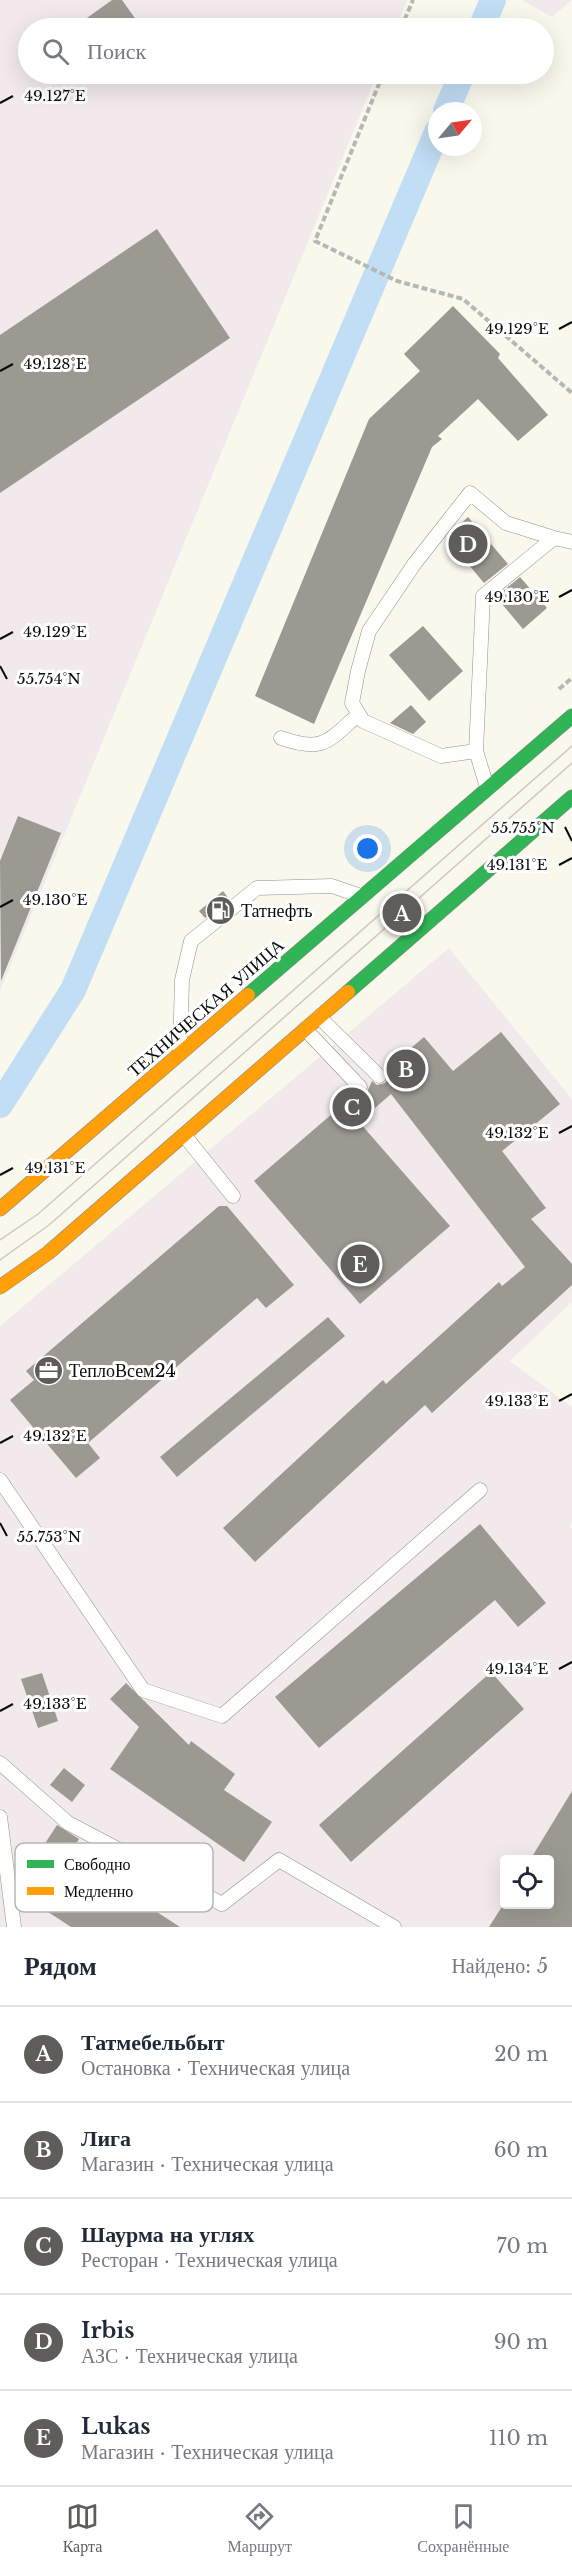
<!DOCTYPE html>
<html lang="ru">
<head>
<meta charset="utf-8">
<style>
  :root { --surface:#fff; --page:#f6f6f7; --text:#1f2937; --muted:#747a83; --line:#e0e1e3; --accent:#5e5d59 }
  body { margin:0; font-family:"Libre Baskerville",serif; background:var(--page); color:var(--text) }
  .controls { position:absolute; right:18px; bottom:18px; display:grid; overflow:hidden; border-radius:6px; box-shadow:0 6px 24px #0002 }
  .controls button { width:54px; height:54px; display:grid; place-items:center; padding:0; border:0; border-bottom:2px solid var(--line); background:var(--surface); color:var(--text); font:30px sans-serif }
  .compass { position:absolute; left:428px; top:102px; width:54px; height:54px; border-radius:50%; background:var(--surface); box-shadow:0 6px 24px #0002; rotate:61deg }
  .you { position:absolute; left:368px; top:849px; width:21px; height:21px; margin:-15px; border:4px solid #fff; border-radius:50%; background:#1a73e8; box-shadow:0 0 0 9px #1a73e833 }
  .badge { display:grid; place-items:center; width:39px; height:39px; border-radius:50%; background:var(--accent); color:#fff; font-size:20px; font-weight:700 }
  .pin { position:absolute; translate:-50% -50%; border:3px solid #fff; box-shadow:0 2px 6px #0006 }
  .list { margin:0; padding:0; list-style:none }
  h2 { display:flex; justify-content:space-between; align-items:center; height:78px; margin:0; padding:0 24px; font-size:26px }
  h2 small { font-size:20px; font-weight:400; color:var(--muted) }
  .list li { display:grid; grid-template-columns:39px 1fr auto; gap:18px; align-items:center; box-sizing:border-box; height:96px; padding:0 24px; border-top:2px solid var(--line) }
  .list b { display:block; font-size:22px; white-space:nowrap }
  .list p { margin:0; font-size:20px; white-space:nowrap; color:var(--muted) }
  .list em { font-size:20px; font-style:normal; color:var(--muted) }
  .icon { flex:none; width:33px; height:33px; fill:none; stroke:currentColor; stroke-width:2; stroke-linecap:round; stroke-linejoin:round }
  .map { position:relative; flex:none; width:572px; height:1927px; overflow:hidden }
  .search { position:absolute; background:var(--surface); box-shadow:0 6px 24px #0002; left:18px; right:18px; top:18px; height:66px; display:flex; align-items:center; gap:15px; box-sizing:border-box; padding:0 21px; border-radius:33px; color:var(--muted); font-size:22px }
  .sheet { height:558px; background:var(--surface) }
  nav { display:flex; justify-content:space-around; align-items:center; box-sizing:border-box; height:84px; border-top:2px solid var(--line); background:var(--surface); font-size:16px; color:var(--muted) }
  nav a { display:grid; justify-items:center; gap:3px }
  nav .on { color:var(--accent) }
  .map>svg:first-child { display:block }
</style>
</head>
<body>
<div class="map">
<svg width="572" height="1927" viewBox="0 0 572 1927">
  <rect width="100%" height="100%" fill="#f9f8ed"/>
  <path fill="#f1e9eb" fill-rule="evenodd" d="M 0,0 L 407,0 L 396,28 L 28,28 L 28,74 L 377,74 L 0,991 Z
    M 522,0 L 572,0 L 552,17 Z
    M 449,948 L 572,1099 L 572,1302 L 510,1361 L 572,1407 L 572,1521 L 570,1527 L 572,1528 L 572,1927 L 0,1927 L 0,1326 ZM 504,1860 L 550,1860 L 550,1904 L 504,1904 Z"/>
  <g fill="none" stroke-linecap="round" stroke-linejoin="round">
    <path stroke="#c1def5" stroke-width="26" d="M 481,28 L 493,0
      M 446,111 L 462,74
      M 0,1105 L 73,990 L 437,132"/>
  </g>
  <path fill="#9c9993" d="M 112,0 L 122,0 L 142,28 L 73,28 Z
    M 157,229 L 230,338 L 0,493 L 0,335 Z
    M 453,306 L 500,354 L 498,358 L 548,415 L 518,441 L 478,399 L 438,436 L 442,439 L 432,447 L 314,724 L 255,696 L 369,419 L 420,371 L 404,354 Z
    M 468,517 L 508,564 L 484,583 L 446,538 Z
    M 520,577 L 547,608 L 523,629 L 496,597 Z
    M 423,626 L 463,671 L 429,701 L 389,655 Z
    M 411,705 L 426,722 L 413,734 L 390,723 Z
    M 18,816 L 61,833 L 1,981 L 0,861 Z
    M 223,891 L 229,899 L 205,918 L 199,911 Z
    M 501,1032 L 560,1104 L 502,1151 L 546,1208 L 531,1219 L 572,1264 L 572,1285 L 432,1413 L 425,1405 L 255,1562 L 223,1528 L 383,1380 L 386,1384 L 499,1282 L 502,1286 L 525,1267 L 391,1094 L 359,1122 L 450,1226 L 360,1304 L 254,1181 L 354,1095 L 366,1094 L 372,1081 L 377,1085 L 385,1083 L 388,1078 L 385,1070 L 424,1037 L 453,1071 Z
    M 219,1206 L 227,1206 L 294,1285 L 266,1308 L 257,1298 L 88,1443 L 100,1458 L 76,1478 L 10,1400 L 34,1380 L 26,1371 Z
    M 328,1317 L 345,1336 L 177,1477 L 160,1457 Z
    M 480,1524 L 546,1603 L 518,1627 L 495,1600 L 319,1748 L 275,1697 Z
    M 491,1672 L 524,1709 L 351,1862 L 319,1825 Z
    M 42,1673 L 58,1721 L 38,1728 L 21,1679 Z
    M 126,1683 L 189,1745 L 191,1741 L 235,1774 L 224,1790 L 272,1822 L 244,1862 L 110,1769 L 139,1727 L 110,1699 Z
    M 64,1768 L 85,1785 L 72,1802 L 50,1785 Z
    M 572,1791 L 572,1927 L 489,1927 L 503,1905 L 549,1905 L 549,1860 L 530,1860 Z
    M 57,1825 L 79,1839 L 69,1855 L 180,1927 L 71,1927 L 19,1893 L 18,1885 Z"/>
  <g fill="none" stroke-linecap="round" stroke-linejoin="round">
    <defs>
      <path id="lane" d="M 281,738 C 324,753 328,741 359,714
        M 476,751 L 441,756 L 363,721 L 352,703 L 358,671 L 369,631 L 415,563 L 470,493 L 506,523 L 554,538
        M 487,787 L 476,751 L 483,596 L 554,538 L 572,542
        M 319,1017 L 379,1076
        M 305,1029 L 360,1087
        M 180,1049 L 182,980 L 191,941 L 257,888 L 332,886 L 361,896
        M 184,1135 L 233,1196
        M 0,1480 L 143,1690 L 222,1716 L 480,1490
        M 0,1763 L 68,1823 L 222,1904 L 279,1860 L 394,1927
        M 0,1817 L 14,1927"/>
      <path id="fast" d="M 348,992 L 572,797
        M 248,995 L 572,716"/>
      <path id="slow" d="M 0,1209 L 248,995
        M 0,1287 L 48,1253 L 348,992"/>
    </defs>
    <use href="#lane" stroke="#92918c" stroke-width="15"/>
    <use href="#fast" stroke="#888883" stroke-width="15"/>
    <use href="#slow" stroke="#888883" stroke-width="15"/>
    <path stroke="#b7b7b5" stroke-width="4" stroke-dasharray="6 3" stroke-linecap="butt" d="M 401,28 L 413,0
      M 383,74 L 315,241 L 397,281 L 463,299 L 572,393
      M 559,689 L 572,678"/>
    <use href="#lane" stroke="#fefefc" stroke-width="14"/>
    <use href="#fast" stroke="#30b455" stroke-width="14"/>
    <use href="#slow" stroke="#ff9f0a" stroke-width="14"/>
    <path stroke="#d6c4c2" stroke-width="1.5" d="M 0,1240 L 38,1214 L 572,746
      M 0,1260 L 49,1225 L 572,763"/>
  </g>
  <path fill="none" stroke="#0a0a0a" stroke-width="2" d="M 0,103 L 13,96M 559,329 L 572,322M 0,371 L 13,364M 559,597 L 572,590M 0,639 L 13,632M 0,666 L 7,679M 565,827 L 572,841M 559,865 L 572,858M 0,907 L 13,900M 559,1133 L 572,1126M 0,1175 L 13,1168M 559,1401 L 572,1394M 0,1443 L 13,1436M 0,1523 L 7,1536M 559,1669 L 572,1662M 0,1711 L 13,1704"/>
  <defs>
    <symbol id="fuel-disc" viewBox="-11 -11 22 22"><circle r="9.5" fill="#5e5d59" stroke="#fff"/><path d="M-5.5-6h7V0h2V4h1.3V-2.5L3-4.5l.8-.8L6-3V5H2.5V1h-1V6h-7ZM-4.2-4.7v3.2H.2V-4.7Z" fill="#fff"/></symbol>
    <symbol id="office-disc" viewBox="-11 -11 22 22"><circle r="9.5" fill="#5e5d59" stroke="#fff"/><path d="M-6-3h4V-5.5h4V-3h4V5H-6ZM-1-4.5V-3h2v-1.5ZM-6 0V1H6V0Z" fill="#fff"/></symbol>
  </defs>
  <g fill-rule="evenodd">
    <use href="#fuel-disc" x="204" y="894" width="33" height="33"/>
    <use href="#office-disc" x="32" y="1354" width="33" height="33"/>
  </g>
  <g text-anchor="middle" stroke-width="6" stroke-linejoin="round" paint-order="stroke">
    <g font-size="18" fill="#0a0a0a" stroke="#fff" text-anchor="start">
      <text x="241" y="917">Татнефть</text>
      <text x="69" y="1377">ТеплоВсем24</text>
    </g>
    <g font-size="18" fill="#0a0a0a" stroke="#fff">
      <text transform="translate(206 1008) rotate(-41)" y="6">ТЕХНИЧЕСКАЯ УЛИЦА</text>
    </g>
  </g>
  <rect x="15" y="1843" width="198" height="69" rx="9" fill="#fff" stroke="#b6b6b6" stroke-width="1.5"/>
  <rect x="27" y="1860" width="27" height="8" fill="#30b455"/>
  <rect x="27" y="1887" width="27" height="8" fill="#ff9f0a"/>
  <g font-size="16" fill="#0a0a0a">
    <text x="64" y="1870">Свободно</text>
    <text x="64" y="1897">Медленно</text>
  </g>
  <g font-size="15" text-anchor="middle" fill="#0a0a0a" stroke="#fff" stroke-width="6" stroke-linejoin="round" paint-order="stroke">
    <text x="55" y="101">49.127°E</text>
    <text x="517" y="334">49.129°E</text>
    <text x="55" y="369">49.128°E</text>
    <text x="517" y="602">49.130°E</text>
    <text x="55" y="637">49.129°E</text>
    <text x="49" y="684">55.754°N</text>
    <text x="523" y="833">55.755°N</text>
    <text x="517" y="870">49.131°E</text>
    <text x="55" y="905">49.130°E</text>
    <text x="517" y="1138">49.132°E</text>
    <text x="55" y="1173">49.131°E</text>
    <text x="517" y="1406">49.133°E</text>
    <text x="55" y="1441">49.132°E</text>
    <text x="49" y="1542">55.753°N</text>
    <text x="517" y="1674">49.134°E</text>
    <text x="55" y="1709">49.133°E</text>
  </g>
</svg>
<div class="controls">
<button><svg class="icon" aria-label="locate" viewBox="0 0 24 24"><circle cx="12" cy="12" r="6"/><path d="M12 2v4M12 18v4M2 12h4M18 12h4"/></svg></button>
</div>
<svg class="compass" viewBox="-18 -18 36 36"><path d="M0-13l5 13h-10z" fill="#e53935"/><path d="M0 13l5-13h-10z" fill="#747a83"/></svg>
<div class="you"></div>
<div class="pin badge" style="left:402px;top:913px">A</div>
<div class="pin badge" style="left:406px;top:1069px">B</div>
<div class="pin badge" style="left:352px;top:1107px">C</div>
<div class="pin badge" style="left:468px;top:544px">D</div>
<div class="pin badge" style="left:360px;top:1264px">E</div>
<div class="search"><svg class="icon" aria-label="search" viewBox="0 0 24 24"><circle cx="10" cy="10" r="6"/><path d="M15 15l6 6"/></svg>Поиск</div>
</div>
<section class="sheet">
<h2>Рядом<small>Найдено: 5</small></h2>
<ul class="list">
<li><span class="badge">A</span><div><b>Татмебельбыт</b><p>Остановка · Техническая улица</p></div><em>20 m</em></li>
<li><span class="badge">B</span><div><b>Лига</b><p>Магазин · Техническая улица</p></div><em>60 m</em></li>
<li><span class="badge">C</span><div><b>Шаурма на углях</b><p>Ресторан · Техническая улица</p></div><em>70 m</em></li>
<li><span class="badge">D</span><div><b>Irbis</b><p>АЗС · Техническая улица</p></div><em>90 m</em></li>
<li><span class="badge">E</span><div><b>Lukas</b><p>Магазин · Техническая улица</p></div><em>110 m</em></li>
</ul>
</section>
<nav>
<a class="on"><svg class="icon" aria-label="map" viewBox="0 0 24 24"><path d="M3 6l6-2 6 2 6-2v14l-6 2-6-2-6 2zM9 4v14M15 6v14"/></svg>Карта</a>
<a><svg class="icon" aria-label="directions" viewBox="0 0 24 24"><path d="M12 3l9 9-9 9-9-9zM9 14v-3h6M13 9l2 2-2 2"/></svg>Маршрут</a>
<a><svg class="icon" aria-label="saved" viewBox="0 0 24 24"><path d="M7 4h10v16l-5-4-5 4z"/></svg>Сохранённые</a>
</nav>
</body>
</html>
